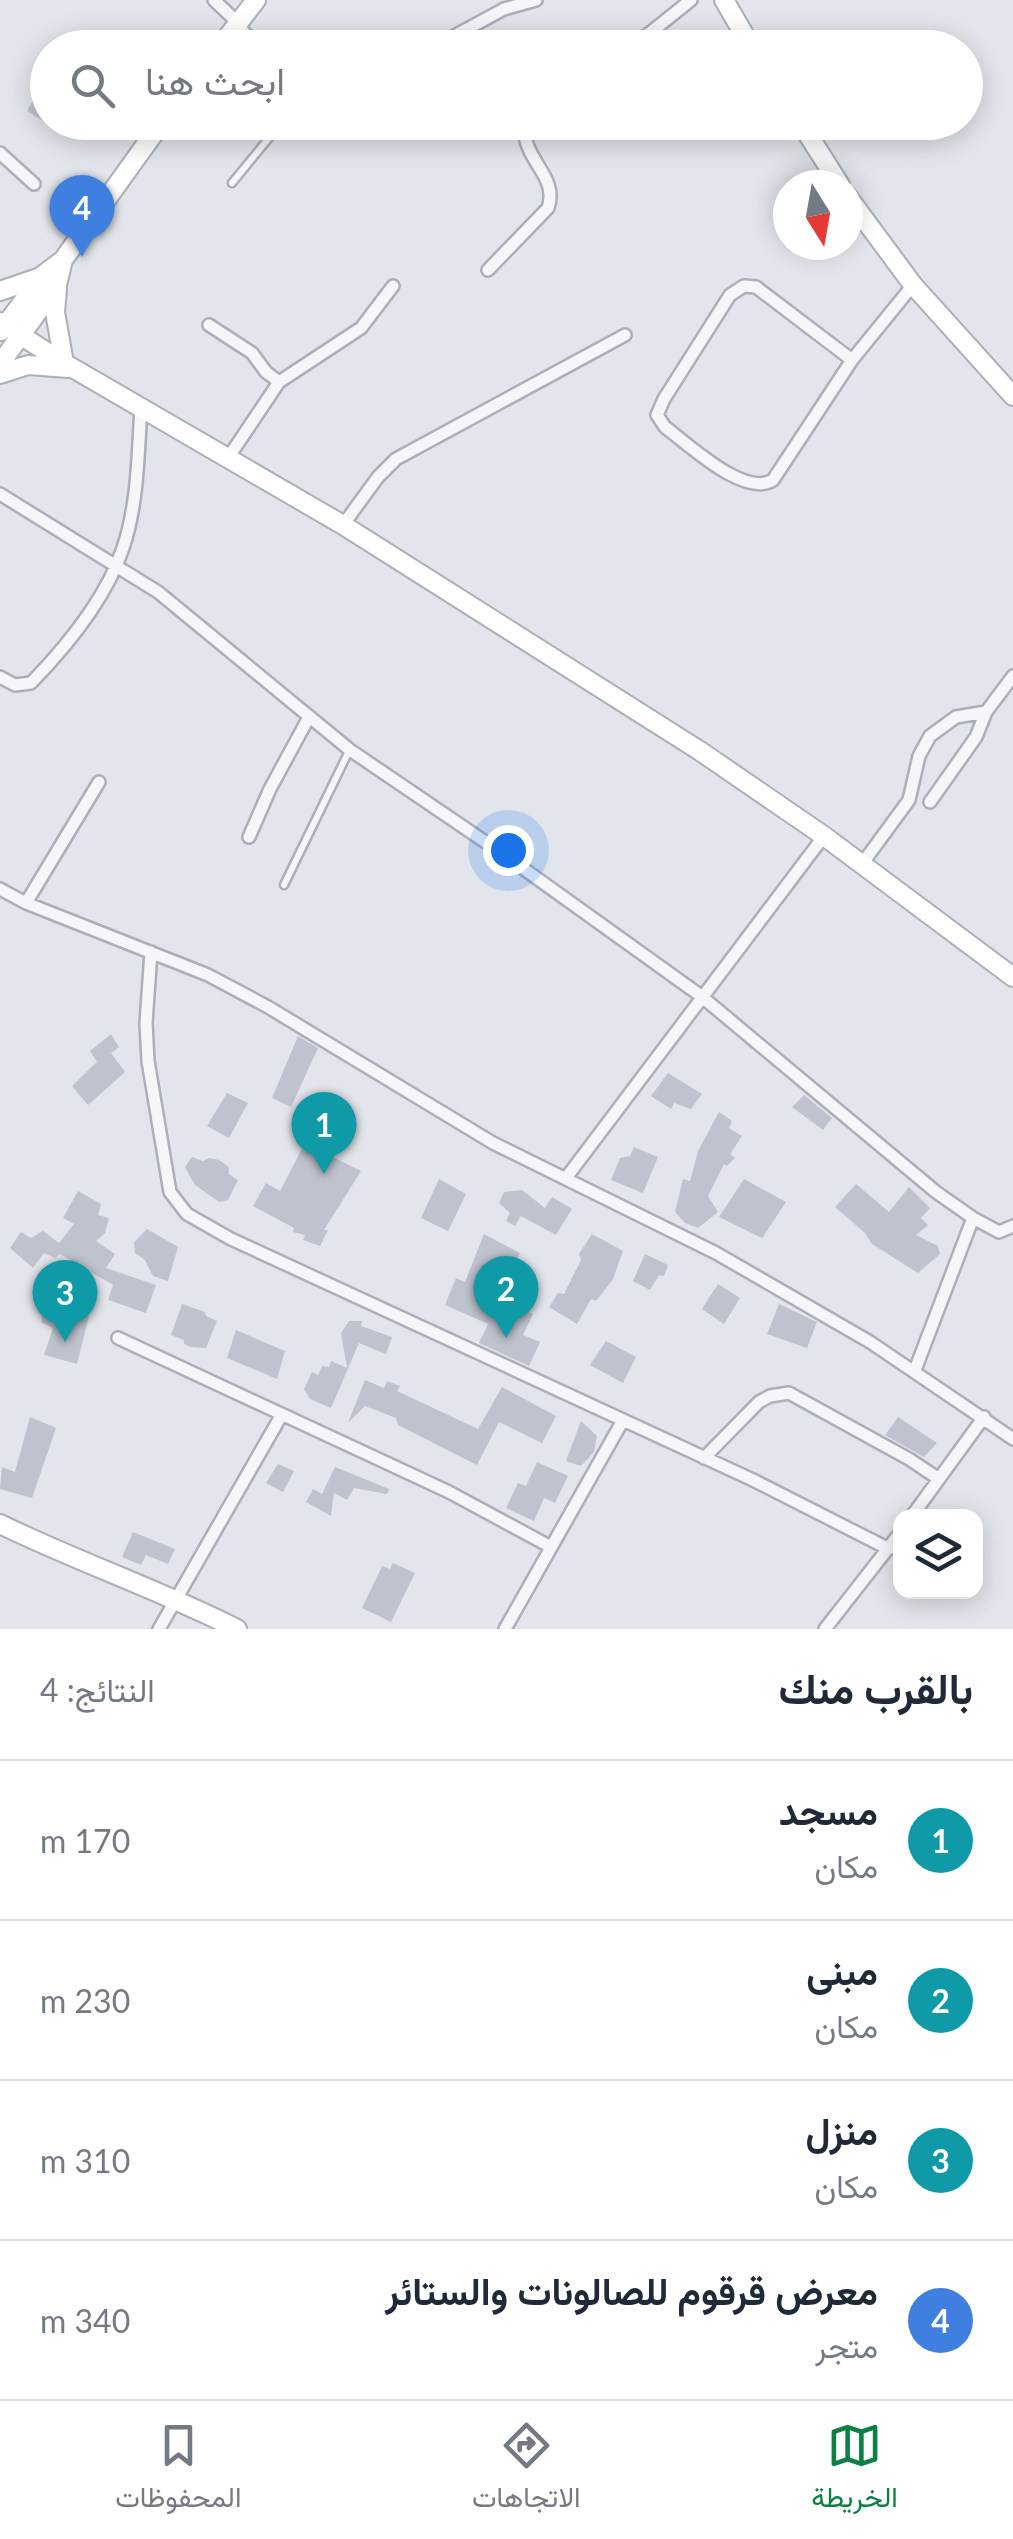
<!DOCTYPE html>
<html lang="ar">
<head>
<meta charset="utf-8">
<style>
  :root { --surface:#fff; --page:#f2f2f3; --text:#1f2937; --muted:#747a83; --line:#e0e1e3; --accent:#0b8043 }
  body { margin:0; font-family:Lato,Vazirmatn,sans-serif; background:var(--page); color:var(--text); direction:rtl }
  .controls { position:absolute; right:30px; bottom:30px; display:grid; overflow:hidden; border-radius:20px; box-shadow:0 5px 25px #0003 }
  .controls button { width:90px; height:90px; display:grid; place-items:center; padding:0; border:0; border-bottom:2px solid var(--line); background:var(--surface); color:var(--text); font:50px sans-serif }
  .compass { position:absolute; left:773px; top:170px; width:90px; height:90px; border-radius:50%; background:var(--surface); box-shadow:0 5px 25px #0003; rotate:169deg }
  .you { position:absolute; left:508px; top:850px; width:35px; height:35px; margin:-25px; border:8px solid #fff; border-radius:50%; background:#1a73e8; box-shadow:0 0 0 15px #1a73e833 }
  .badge { display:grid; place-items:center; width:65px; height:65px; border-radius:50%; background:var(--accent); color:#fff; font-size:32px; font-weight:700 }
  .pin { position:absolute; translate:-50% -82px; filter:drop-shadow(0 2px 5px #0008) }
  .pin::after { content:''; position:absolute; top:52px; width:35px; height:30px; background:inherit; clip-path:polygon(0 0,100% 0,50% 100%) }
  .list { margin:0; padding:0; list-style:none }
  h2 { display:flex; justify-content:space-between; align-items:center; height:130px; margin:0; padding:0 40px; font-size:42px }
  h2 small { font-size:32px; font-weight:400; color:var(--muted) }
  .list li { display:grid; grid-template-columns:65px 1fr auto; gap:30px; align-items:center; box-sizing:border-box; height:160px; padding:0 40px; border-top:2px solid var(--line) }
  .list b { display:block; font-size:38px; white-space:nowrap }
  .list p { margin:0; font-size:32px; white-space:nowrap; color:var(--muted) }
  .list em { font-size:32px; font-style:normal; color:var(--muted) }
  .icon { flex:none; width:55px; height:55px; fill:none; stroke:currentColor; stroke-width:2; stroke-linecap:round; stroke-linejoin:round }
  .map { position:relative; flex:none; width:1013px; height:1629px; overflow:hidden; direction:ltr }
  .search { position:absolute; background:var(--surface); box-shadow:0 5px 25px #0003; left:30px; right:30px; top:30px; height:110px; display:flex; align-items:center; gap:25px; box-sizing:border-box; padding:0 35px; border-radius:55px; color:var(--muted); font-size:38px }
  .sheet { height:770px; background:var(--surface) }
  nav { display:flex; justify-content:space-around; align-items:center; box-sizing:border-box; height:140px; border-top:2px solid var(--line); background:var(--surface); font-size:28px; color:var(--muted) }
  nav a { display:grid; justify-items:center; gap:5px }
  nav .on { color:var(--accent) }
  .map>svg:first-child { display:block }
</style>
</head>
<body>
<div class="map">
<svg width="1013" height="1629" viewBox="0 0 1013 1629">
  <rect width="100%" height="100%" fill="#e2e5eb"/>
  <path fill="#bfc3ce" d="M 48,74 L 48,124 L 27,111 Z
    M 111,1034 L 119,1047 L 111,1053 L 125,1072 L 88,1105 L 72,1086 L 97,1062 L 90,1051 Z
    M 298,1036 L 318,1048 L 291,1107 L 272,1098 Z
    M 668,1073 L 702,1094 L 691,1109 L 674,1103 L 671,1109 L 651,1096 Z
    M 227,1093 L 248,1103 L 229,1138 L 207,1126 Z
    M 804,1095 L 832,1118 L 823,1130 L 792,1107 Z
    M 719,1112 L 732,1121 L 729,1128 L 742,1136 L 730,1154 L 735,1158 L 727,1166 L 724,1164 L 708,1196 L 718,1212 L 698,1228 L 685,1223 L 675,1212 L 683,1179 L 690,1181 L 698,1151 Z
    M 305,1143 L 361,1171 L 324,1230 L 328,1230 L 320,1246 L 303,1240 L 305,1235 L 293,1232 L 294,1228 L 253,1206 L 266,1183 L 280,1191 Z
    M 634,1147 L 658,1157 L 643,1193 L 611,1180 L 620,1158 L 630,1156 Z
    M 192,1157 L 203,1161 L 209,1158 L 219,1160 L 229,1167 L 229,1174 L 238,1180 L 228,1200 L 219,1202 L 195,1185 L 185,1167 Z
    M 439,1179 L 466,1194 L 448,1231 L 421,1218 Z
    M 744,1179 L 786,1202 L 762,1238 L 719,1217 Z
    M 856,1184 L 889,1212 L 909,1187 L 930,1208 L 921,1218 L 928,1225 L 916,1235 L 938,1246 L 940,1254 L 918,1273 L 872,1244 L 865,1233 L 835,1207 Z
    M 522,1190 L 545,1208 L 552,1197 L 572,1209 L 556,1235 L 521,1216 L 515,1226 L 506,1221 L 510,1213 L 499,1203 L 504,1192 Z
    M 78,1191 L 101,1204 L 98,1215 L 109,1218 L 105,1233 L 96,1241 L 115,1254 L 106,1268 L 156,1285 L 146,1313 L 108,1300 L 113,1285 L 60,1254 L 55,1258 L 44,1253 L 33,1268 L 10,1248 L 21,1232 L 31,1238 L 43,1231 L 59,1243 L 74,1224 L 63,1218 Z
    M 147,1229 L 178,1247 L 168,1281 L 153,1276 L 145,1260 L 135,1253 L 134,1242 Z
    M 484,1234 L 520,1253 L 510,1272 L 531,1284 L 518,1307 L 533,1314 L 523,1335 L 540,1342 L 529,1366 L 479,1343 L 488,1324 L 445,1305 L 456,1278 L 465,1282 Z
    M 592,1234 L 623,1251 L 613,1279 L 596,1301 L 591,1299 L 577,1324 L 549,1307 L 558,1293 L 564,1294 L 581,1260 L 579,1254 Z
    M 645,1254 L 668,1265 L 664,1276 L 659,1275 L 650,1290 L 633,1281 Z
    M 718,1284 L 740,1298 L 724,1324 L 702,1309 Z
    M 46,1302 L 89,1316 L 77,1364 L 44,1355 L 53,1328 L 41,1322 Z
    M 182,1304 L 205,1312 L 206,1316 L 217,1321 L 206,1348 L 191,1347 L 184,1344 L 184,1340 L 171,1335 Z
    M 779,1304 L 817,1322 L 807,1348 L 767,1334 Z
    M 349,1321 L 362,1321 L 361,1326 L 392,1337 L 386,1354 L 359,1343 L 331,1408 L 310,1399 L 304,1389 L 312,1372 L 318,1375 L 322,1366 L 329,1367 L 331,1361 L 347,1368 L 341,1333 Z
    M 236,1330 L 285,1351 L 277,1379 L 227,1358 Z
    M 606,1341 L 636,1357 L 623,1383 L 590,1365 Z
    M 365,1380 L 384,1388 L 387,1381 L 400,1386 L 397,1391 L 478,1429 L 502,1387 L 556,1416 L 542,1443 L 499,1422 L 477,1465 L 398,1425 L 396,1418 L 365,1406 L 348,1423 Z
    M 30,1417 L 56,1428 L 32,1498 L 0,1489 L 2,1467 L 15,1472 Z
    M 898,1417 L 937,1443 L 924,1457 L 885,1435 Z
    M 581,1421 L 597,1436 L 594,1452 L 581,1466 L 566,1461 Z
    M 537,1462 L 568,1476 L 555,1503 L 544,1498 L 534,1521 L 506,1508 L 518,1483 L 526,1486 Z
    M 278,1464 L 294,1471 L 283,1492 L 266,1483 Z
    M 335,1467 L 389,1489 L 387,1494 L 354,1488 L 347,1500 L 334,1493 L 331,1516 L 306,1502 L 313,1489 L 322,1494 Z
    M 133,1532 L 175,1549 L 168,1564 L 146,1555 L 141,1565 L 122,1557 Z
    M 393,1563 L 415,1573 L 391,1622 L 362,1608 L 382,1566 L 390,1569 Z"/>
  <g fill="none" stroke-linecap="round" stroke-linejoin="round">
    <defs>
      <path id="lane" d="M 239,24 L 264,48
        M 232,183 L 282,122
        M 284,885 L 349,751"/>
      <path id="street" d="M 214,0 L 238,23
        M 432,48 L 504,9 L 536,0
        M 631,48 L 691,0
        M 0,153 L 34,184
        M 488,270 L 548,208 C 558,179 529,163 525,136 L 536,122
        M 209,325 L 252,353 L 266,372 L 279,382
        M 852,360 L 756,287 L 744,286 L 730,295 L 664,399 L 657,415 L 665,427 C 689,445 745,498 773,480 L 852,360 L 913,285
        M 228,458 L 279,382 L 361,328 L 393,286
        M 0,494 L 158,592 L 350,750 L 503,854 L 701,996 L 936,1192 L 973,1218 L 915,1370
        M 343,525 L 378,477 L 396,459 L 625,335
        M 0,677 L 15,685 L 31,683 C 68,645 106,599 123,548 C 138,504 138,453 141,407
        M 930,802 L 976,737 L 986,712
        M 249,837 L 270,789 L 309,717
        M 862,864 L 909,800 L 919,756 L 930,736 L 956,717 L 986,712 L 1013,676
        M 0,889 L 26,903 L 208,975 L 268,1007 L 493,1143 L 716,1253 L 870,1342 L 1013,1439
        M 26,903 L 99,782
        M 151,952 L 146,1023 L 148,1061 L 170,1192 L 187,1214 L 231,1239 L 753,1480 L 889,1549
        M 566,1178 L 824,836
        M 973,1218 L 999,1232 L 1013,1226
        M 118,1338 L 449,1492 L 551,1547
        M 704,1458 L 759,1402 L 770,1396 L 789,1393 L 909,1459 L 939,1479
        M 912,1516 L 984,1417
        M 159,1629 L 281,1416
        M 505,1629 L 622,1422
        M 825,1629 L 900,1533"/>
      <path id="secondary" d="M 724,0 L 752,48
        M 219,48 L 256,0
        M 800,122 L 840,185
        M 848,197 L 913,285 L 1013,396
        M 57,289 L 55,312 L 64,363
        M 0,291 L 38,278
        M 0,322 L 64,363 L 343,525 L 700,751 L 824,836 L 1013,977
        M 1,331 L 43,275 L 63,260 L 162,122
        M 0,364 L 57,285 L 63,260
        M 0,374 L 28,365 L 68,368
        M 0,1524 C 78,1562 160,1590 237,1629"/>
    </defs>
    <use href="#lane" stroke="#abafb9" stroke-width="11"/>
    <use href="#street" stroke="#abafb9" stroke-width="16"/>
    <use href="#secondary" stroke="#abafb9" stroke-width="22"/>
    <use href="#lane" stroke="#f5f6f9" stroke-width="6"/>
    <use href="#street" stroke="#f5f6f9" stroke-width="11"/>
    <use href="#secondary" stroke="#fff" stroke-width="18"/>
  </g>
</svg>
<div class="controls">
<button><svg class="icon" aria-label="layers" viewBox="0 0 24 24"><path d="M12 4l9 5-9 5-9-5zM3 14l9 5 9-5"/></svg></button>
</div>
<svg class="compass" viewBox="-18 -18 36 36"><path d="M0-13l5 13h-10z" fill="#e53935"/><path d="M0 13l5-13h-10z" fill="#747a83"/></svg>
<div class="you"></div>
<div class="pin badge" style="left:324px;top:1174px;background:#0f9aa8">1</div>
<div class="pin badge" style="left:506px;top:1338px;background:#0f9aa8">2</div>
<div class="pin badge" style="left:65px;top:1342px;background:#0f9aa8">3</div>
<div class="pin badge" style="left:82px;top:257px;background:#3f7fe0">4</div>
<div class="search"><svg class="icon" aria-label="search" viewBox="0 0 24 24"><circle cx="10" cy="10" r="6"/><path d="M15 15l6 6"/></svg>ابحث هنا</div>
</div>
<section class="sheet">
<h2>بالقرب منك<small>النتائج: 4</small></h2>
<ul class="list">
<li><span class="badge" style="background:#0f9aa8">1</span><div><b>مسجد</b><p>مكان</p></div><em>170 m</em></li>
<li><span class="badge" style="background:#0f9aa8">2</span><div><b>مبنى</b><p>مكان</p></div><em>230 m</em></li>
<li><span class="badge" style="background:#0f9aa8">3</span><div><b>منزل</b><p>مكان</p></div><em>310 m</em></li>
<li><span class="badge" style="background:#3f7fe0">4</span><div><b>معرض قرقوم للصالونات والستائر</b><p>متجر</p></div><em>340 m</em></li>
</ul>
</section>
<nav>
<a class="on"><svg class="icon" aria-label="map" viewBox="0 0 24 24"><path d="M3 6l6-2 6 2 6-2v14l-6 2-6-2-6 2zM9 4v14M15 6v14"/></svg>الخريطة</a>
<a><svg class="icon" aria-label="directions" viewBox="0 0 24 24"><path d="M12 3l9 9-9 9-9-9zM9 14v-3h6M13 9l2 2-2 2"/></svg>الاتجاهات</a>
<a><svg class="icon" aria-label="saved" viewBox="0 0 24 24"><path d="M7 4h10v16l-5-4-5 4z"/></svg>المحفوظات</a>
</nav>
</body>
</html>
